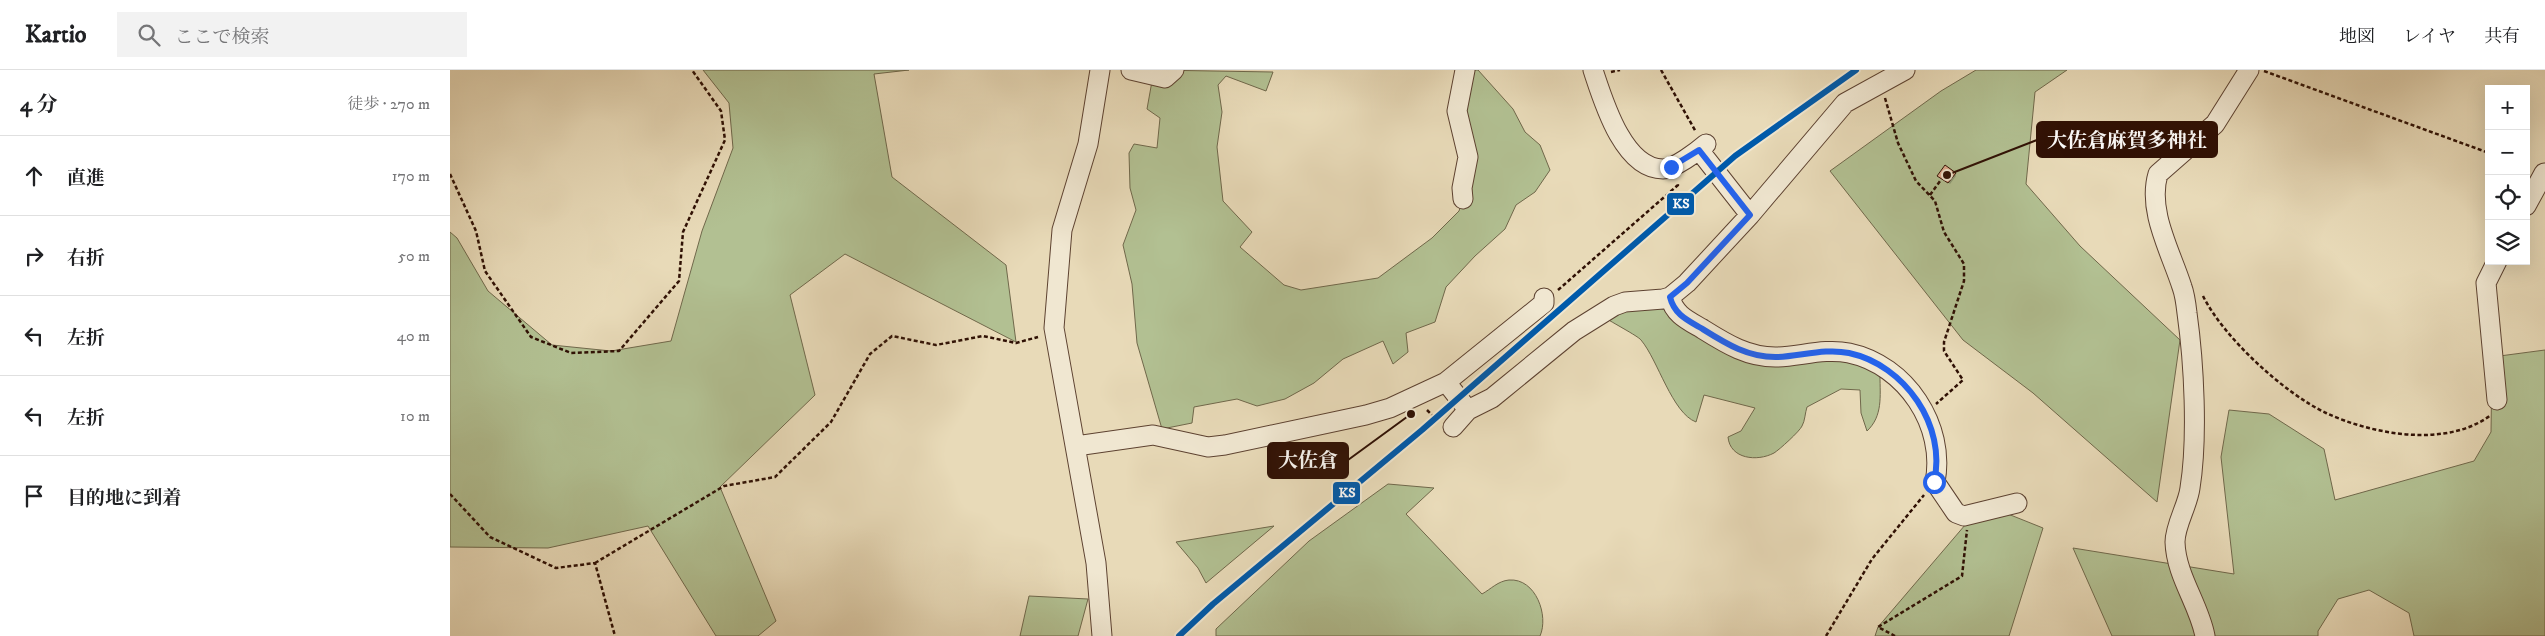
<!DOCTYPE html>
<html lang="ja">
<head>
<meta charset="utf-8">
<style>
  :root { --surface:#fff; --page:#f2f2f2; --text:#202124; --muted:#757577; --line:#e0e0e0 }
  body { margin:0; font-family:"IM FELL DW Pica","Noto Serif JP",serif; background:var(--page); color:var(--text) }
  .controls { position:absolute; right:15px; top:15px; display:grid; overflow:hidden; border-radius:0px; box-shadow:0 5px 20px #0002 }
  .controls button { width:45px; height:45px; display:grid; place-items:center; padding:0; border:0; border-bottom:1px solid var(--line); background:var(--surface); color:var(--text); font:25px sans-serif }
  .stop { position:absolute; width:15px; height:15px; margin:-11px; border:4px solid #2563eb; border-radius:50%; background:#fff }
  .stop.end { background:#2563eb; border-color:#fff; box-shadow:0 1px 5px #0008 }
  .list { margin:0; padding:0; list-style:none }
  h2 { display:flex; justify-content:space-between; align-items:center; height:65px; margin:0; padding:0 20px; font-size:21px }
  h2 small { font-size:16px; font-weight:400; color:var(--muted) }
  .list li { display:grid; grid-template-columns:32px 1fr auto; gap:15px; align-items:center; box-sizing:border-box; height:80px; padding:0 20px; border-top:1px solid var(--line) }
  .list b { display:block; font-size:19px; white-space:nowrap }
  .list em { font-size:16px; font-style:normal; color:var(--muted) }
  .icon { flex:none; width:28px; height:28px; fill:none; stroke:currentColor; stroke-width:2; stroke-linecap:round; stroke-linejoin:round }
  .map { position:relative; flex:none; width:2095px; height:566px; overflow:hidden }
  header { display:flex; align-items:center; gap:30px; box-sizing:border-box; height:70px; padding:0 25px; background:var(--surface); border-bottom:1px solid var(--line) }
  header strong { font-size:24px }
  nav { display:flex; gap:28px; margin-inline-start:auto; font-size:18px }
  .search { width:350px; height:45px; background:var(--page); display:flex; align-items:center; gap:12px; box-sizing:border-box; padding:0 18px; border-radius:0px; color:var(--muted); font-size:19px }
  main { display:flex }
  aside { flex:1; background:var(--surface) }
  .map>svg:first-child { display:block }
</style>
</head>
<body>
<header>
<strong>Kartio</strong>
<div class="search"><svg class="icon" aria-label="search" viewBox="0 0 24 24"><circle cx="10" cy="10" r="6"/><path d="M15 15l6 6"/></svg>ここで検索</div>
<nav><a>地図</a><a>レイヤ</a><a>共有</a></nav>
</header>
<main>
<aside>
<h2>4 分<small>徒歩 · 270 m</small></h2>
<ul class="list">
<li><svg class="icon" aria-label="ahead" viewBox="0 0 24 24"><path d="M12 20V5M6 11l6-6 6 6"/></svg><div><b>直進</b></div><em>170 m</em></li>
<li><svg class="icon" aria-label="right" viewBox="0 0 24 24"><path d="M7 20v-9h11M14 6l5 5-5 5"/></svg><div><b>右折</b></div><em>50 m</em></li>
<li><svg class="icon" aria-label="left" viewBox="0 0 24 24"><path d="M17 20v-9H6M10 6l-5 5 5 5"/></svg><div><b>左折</b></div><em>40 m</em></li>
<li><svg class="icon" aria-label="left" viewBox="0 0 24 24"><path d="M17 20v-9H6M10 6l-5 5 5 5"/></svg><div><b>左折</b></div><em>10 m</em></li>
<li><svg class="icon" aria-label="arrive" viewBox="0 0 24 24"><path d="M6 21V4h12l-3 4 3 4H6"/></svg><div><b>目的地に到着</b></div></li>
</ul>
</aside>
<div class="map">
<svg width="2095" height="566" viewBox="0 0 2095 566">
  <rect width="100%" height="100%" fill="#e8dab8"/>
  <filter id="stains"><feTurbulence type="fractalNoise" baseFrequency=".004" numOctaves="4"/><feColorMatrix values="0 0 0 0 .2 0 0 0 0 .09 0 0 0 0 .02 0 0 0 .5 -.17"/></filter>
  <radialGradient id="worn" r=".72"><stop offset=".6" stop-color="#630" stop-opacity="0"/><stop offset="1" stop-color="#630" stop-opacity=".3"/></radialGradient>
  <path fill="#b2c092" stroke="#70684b" d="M 253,0 L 459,0 L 424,4 L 442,107 L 556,195 L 566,272 L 395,184 L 340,225 L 365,325 L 270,417 L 326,551 L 308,566 L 266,566 L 198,456 L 98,478 L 0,477 L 0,162 L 7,168 L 38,221 L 102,275 L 161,281 L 221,271 L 252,161 L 283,78 L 279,33 Z
    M 704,0 L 823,2 L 816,21 L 776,6 L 768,15 L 772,42 L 767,77 L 773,131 L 802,162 L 790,177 L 834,215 L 851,220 L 928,208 L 982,168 L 1009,141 L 1017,117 L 1012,41 L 1025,0 L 1028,0 L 1063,39 L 1075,62 L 1090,75 L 1100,100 L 1085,122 L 1066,135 L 1055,159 L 1025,186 L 996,217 L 985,252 L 956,263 L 958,282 L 943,294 L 933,271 L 893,289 L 864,313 L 835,329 L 807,336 L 787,329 L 744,337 L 742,353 L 712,359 L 687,273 L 682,214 L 673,175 L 686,140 L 680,118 L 679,83 L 684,74 L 707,78 L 710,48 L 697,39 Z
    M 1526,0 L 1617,0 L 1585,22 L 1576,114 L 1630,176 L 1730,270 L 1707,432 L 1583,323 L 1513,270 L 1380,101 L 1491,21 Z
    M 1210,233 L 1273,277 L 1380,284 L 1419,293 L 1430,306 C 1430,326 1433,346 1417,361 L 1411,343 L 1410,320 L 1391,319 L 1357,337 C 1355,343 1355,351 1352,356 C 1350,361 1329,380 1324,383 C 1307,392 1280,389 1278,367 L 1291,361 L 1305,338 L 1254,325 L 1246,352 C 1222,343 1208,290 1191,270 C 1188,266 1161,252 1154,247 L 1165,240 Z
    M 2095,280 L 2095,566 L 1964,566 L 1959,543 L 1919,520 L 1888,529 L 1868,561 L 1868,566 L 1662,566 L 1623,478 L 1784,504 L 1771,387 L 1779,340 L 1819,344 L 1874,379 L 1885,430 L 2024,391 L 2041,362 L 2042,287 Z
    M 938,414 L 984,418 L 956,444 L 1032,524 C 1041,519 1048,511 1059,510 C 1086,508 1099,546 1090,566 L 766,566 L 766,559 L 859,471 Z
    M 1533,434 L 1593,458 L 1559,566 L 1425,566 L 1428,557 Z
    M 824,456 L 756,513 L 748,498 L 726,472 Z
    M 579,526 L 638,529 L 628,566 L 570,566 Z"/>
  <path fill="#0003" d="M 1505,104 L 1506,106 L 1500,114 L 1491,107 Z"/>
  <path fill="#e1a98d" stroke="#2f1004" d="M 1495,95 L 1506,103 L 1498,113 L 1487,106 Z"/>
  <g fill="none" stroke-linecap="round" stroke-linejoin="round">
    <defs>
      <path id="minor" d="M 650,0 L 638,74 L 612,160 L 604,258 L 646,493 L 652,566
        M 681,0 L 715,8 L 724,0
        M 1143,0 C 1153,30 1173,99 1213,99 C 1224,99 1248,81 1256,74
        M 1249,80 L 1300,145
        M 1013,129 L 1012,118 L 1018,87 L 1007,41 L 1015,0
        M 2076,136 L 2094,103
        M 2047,191 L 2036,213 L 2047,330
        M 1220,227 C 1224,244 1237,250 1251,258 C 1275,273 1298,288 1328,287 C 1351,286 1376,278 1399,283 C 1456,295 1496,356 1485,412 L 1506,443 L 1514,446 L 1567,433
        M 996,312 L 1094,233 L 1094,228
        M 1003,357 L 1018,340 L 1042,328 L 1124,261 L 1164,236 L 1175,232 L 1213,229 L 1220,227 L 1237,213 L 1300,145 L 1395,33 L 1455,0
        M 626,376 L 703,365 L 758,377 L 775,375 L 916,345 L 940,338 L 996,312 L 1018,340
        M 1755,566 C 1749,534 1726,506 1725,472 C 1725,455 1738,435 1740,418 C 1748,368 1744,293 1737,243 C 1736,234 1735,225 1732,217 C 1721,182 1697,141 1708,104 L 1765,54 L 1799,0"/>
    </defs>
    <use href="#minor" stroke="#5d4231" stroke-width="21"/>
    <path stroke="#2f1004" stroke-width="2.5" stroke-dasharray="4 2.5" stroke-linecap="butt" d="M 1211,0 L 1246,62
      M 1814,1 L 2039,83
      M 1161,2 L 1170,0
      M 1435,28 L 1448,73 L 1466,111 L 1485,131 L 1494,162 L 1514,194 L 1514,211 L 1494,272 L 1494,281 L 1513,310 L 1486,334
      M 0,104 L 26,161 L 35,201 L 81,267 L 121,283 L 169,281 L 229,211 L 233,162 L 275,70 L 271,41 L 242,0
      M 1480,125 L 1490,111
      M 1108,220 L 1228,115 L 1227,113
      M 1753,226 C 1774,268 1834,323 1876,343 C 1924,365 1997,378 2041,345
      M 977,340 L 988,351
      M 0,424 L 40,467 L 106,498 L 145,493 L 165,566
      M 145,493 L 274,416 L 325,407 L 381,352 L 420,284 L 442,266 L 486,275 L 533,266 L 566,273 L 588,267
      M 1376,566 L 1422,489 L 1474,425
      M 1445,566 L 1428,557 L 1512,506 L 1517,460"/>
    <use href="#minor" stroke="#f0e7d1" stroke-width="19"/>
    <defs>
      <path id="rail-1" d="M 729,566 L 763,534 L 972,360 L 1285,86 L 1406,0"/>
    </defs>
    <use href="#rail-1" stroke="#f0e7d1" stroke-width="10"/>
    <use href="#rail-1" stroke="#005aaa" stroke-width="6"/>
  </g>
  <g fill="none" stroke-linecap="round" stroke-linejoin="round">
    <path stroke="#2563eb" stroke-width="6" d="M 1221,97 L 1249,80 L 1300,145 L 1237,213 L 1220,227 C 1224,244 1237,250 1251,258 C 1275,273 1298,288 1328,287 C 1351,286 1376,278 1399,283 C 1455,295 1497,356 1484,412"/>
  </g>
  <path fill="none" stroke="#2f1004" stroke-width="2" d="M1497 105L1587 70M961 344L898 390"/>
  <g fill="#2f1004" stroke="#f0e7d1" stroke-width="2">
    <circle cx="1497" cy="105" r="5"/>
    <circle cx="961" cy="344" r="5"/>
  </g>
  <g fill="#2f1004" stroke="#2f1004" stroke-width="2">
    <rect x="1587" y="52" width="180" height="35" rx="5"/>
    <rect x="818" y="373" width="80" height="35" rx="5"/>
  </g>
  <g font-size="20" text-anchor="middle" font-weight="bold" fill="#fff">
    <text x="1677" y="77">大佐倉麻賀多神社</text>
    <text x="858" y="397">大佐倉</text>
  </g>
  <g stroke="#f0e7d1" stroke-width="2">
    <rect x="1216" y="122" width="29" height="24" rx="5" fill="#005aaa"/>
    <rect x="882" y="411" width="29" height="24" rx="5" fill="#005aaa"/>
  </g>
  <g font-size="14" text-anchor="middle" font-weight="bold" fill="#fff">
    <text x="1231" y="138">KS</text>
    <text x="897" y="427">KS</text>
  </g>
  <rect width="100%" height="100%" filter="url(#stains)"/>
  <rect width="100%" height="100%" fill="url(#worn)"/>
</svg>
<div class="controls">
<button>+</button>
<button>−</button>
<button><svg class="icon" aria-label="locate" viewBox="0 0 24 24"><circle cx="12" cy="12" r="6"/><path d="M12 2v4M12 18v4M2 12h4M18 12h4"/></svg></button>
<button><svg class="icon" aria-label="layers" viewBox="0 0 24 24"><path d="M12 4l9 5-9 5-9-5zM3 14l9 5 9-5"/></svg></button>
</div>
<div class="stop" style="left:1484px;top:412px"></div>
<div class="stop end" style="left:1221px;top:97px"></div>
</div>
</main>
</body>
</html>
